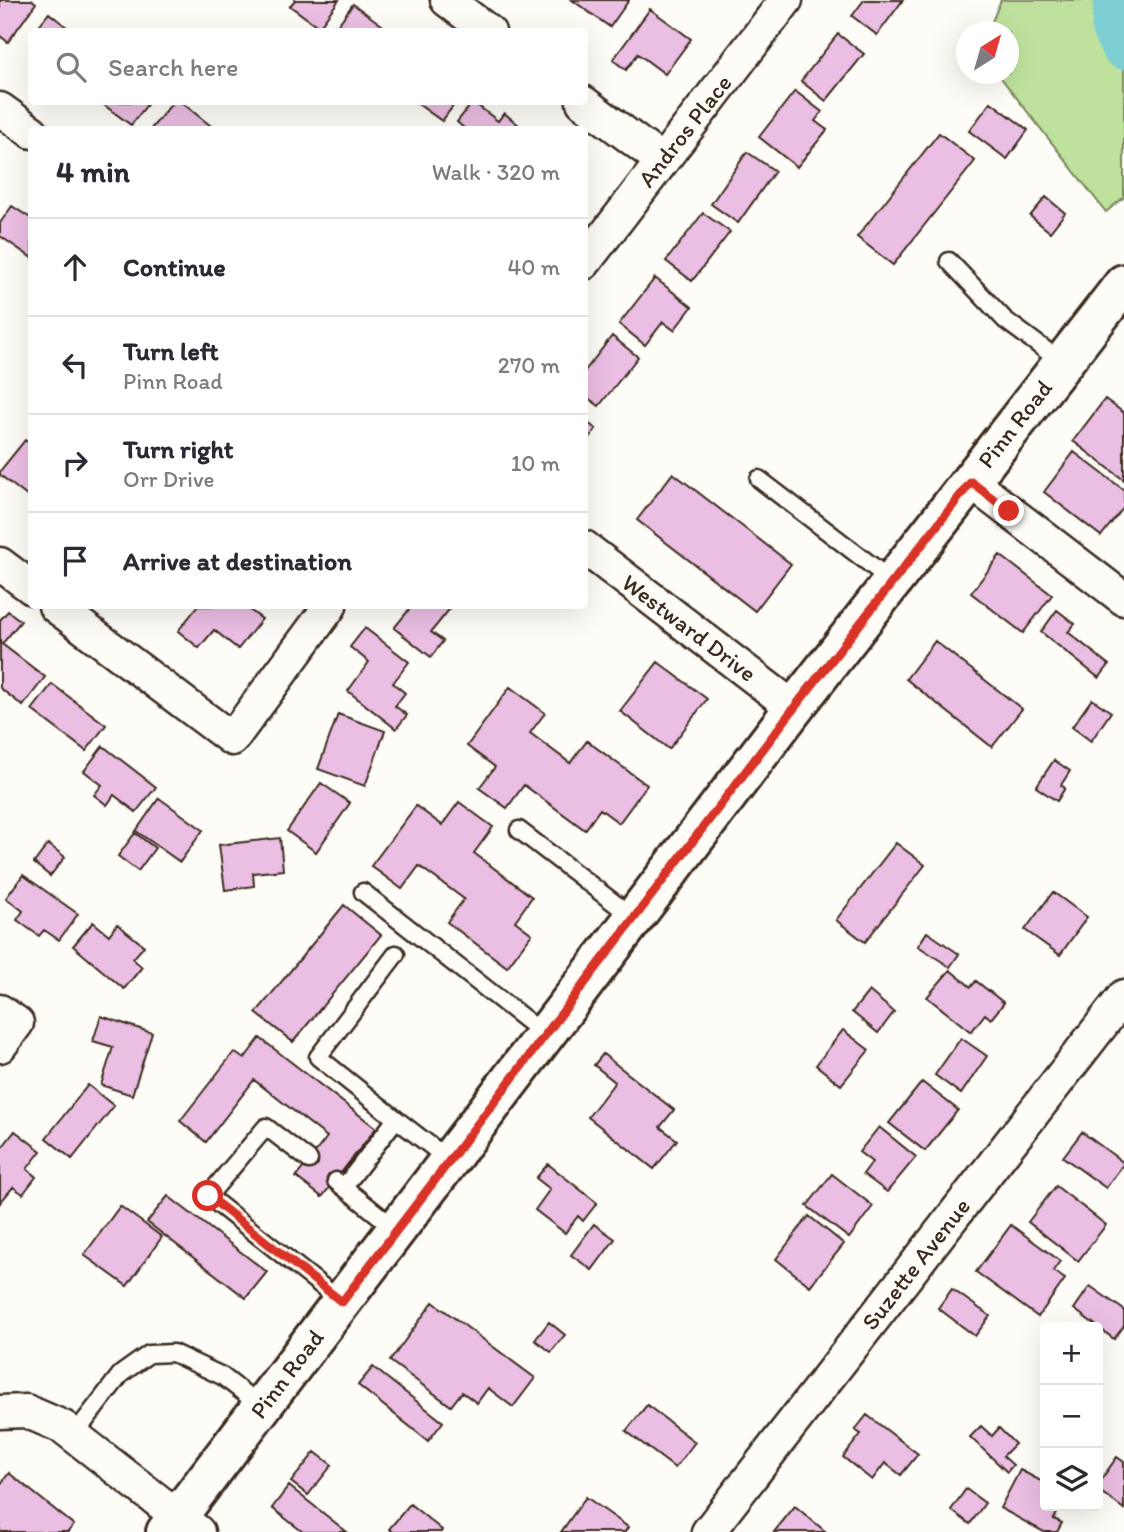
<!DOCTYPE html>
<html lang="en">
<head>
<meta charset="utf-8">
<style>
  :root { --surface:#fff; --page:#f2f2f3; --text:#2b2b33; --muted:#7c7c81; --line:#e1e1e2 }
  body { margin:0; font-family:Itim,sans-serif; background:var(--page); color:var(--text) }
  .controls { position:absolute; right:21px; bottom:21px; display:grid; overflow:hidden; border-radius:7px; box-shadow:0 7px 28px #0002 }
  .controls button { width:63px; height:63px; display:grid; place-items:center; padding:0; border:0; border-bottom:2px solid var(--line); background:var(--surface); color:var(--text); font:35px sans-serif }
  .compass { position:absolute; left:956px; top:21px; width:63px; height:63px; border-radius:50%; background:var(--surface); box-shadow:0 7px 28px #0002; rotate:37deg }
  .stop { position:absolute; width:21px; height:21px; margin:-16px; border:5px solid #d93025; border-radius:50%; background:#fff }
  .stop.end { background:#d93025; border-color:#fff; box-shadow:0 2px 7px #0008 }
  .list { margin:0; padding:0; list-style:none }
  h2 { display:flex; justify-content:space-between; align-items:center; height:91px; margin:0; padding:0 28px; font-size:30px }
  h2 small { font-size:23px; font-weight:400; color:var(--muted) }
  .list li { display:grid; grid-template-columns:46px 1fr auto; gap:21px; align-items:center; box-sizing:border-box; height:98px; padding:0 28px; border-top:2px solid var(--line) }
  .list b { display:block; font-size:26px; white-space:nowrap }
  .list p { margin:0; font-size:23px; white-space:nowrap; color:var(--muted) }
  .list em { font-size:23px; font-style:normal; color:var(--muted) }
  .icon { flex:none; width:38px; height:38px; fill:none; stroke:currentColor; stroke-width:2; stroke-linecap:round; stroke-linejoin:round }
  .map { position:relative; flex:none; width:1124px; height:1532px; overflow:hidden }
  .search { position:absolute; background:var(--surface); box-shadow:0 7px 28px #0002; left:28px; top:28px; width:560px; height:77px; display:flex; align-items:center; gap:18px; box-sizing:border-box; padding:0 24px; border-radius:7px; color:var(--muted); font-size:26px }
  .panel { position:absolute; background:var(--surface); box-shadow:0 7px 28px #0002; left:28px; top:126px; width:560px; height:483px; border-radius:7px }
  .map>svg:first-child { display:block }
</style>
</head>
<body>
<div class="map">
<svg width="1124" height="1532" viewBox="0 0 1124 1532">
  <rect width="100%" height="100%" fill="#fdfcf7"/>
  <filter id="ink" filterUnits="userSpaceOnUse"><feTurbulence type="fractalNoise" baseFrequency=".0143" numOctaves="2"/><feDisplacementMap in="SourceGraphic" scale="14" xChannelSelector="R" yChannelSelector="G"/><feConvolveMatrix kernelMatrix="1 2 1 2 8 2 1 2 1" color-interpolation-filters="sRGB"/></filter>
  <g filter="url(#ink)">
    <path fill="#bee29d" stroke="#7c865e" stroke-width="2" d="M 1001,0 L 1124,0 L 1124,197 L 1106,212 L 998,74 L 1009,74 L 1009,32 L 988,31 Z"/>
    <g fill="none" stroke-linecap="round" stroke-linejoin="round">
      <path stroke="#7dcfd4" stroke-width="47" d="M 1117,0 L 1115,29 L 1124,46"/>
    </g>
    <path fill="#ebbee3" stroke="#3b2a1e" stroke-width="2" d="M 0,0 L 32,0 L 36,3 L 8,42 L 0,36 Z
      M 295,0 L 339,0 L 319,27 L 290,6 Z
      M 572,0 L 629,0 L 610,27 Z
      M 864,0 L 903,0 L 877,35 L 852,16 Z
      M 353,4 L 390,31 L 333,32 Z
      M 650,9 L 691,39 L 665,74 L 638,54 L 626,70 L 613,60 Z
      M 49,13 L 73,32 L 34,32 Z
      M 838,34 L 864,54 L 826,101 L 801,81 Z
      M 795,91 L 822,112 L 815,121 L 827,130 L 797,167 L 759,137 Z
      M 100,102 L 149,102 L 131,125 Z
      M 173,102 L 181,102 L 216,130 L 150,130 Z
      M 415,102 L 456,102 L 442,121 Z
      M 473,102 L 498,121 L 504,113 L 525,130 L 466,130 L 457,122 Z
      M 991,102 L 1028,130 L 1007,159 L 969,131 Z
      M 939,133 L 975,161 L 893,265 L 857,237 Z
      M 747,152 L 775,171 L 738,223 L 711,204 Z
      M 1046,197 L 1065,213 L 1050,232 L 1030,216 Z
      M 12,206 L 32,219 L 32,258 L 0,236 L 0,223 Z
      M 703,213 L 730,232 L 692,281 L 666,261 Z
      M 655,278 L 692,307 L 674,330 L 663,322 L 645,345 L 619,324 Z
      M 612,336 L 638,357 L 599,406 L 584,395 L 584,372 Z
      M 1105,399 L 1124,413 L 1124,480 L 1073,441 Z
      M 584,420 L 596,429 L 585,443 L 584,443 Z
      M 25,440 L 32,445 L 32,500 L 0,475 L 0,471 Z
      M 1074,452 L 1124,490 L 1124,507 L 1101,536 L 1044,492 Z
      M 673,473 L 791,564 L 755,611 L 637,520 Z
      M 1000,555 L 1052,595 L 1023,633 L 971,593 Z
      M 198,606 L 244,606 L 262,619 L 238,649 L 214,630 L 199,648 L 178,631 Z
      M 412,606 L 452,606 L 431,632 L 443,641 L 431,657 L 394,628 Z
      M 1057,610 L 1075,624 L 1068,632 L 1109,665 L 1099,678 L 1041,632 Z
      M 8,611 L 21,621 L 2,644 L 45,677 L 23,706 L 0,688 L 0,620 Z
      M 365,628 L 409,662 L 393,683 L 405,693 L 395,706 L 407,715 L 396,729 L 348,691 L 369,662 L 350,647 Z
      M 935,641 L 1022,709 L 992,747 L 906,679 Z
      M 658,662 L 707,699 L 669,749 L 620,711 Z
      M 52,684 L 106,725 L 86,751 L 32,710 Z
      M 510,687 L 545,713 L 530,733 L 570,763 L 587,741 L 647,785 L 619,823 L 600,809 L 585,830 L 524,785 L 507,808 L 479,788 L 495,767 L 467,746 Z
      M 1092,699 L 1111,712 L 1091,741 L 1072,727 Z
      M 338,714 L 385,731 L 365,786 L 318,769 Z
      M 103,746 L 156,787 L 136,812 L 114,795 L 107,805 L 94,795 L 102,785 L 84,771 Z
      M 1054,760 L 1070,771 L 1061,785 L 1065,788 L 1057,801 L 1036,787 Z
      M 321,783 L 350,803 L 316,852 L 287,831 Z
      M 159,798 L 203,830 L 180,862 L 136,831 Z
      M 459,802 L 493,827 L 474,853 L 532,897 L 515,921 L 532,934 L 507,967 L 447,922 L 464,899 L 419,866 L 402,889 L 371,866 L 416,806 L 442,825 Z
      M 135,833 L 155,848 L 138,871 L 118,856 Z
      M 280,838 L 283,870 L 253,873 L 254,886 L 225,890 L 219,845 Z
      M 896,843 L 925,865 L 865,942 L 836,920 Z
      M 48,844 L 65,857 L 50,876 L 34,863 Z
      M 23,875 L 78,914 L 59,940 L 44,930 L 39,936 L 17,920 L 23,911 L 6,898 Z
      M 1053,892 L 1087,917 L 1060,955 L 1025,930 Z
      M 344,905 L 381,935 L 293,1042 L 256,1013 Z
      M 93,922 L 109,935 L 117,924 L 144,946 L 133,959 L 142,967 L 124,989 L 73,946 Z
      M 927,932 L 959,954 L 950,967 L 918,946 Z
      M 950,970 L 971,987 L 976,981 L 1004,1003 L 991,1019 L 985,1014 L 971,1032 L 927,997 Z
      M 869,991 L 894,1012 L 878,1033 L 852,1012 Z
      M 101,1016 L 152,1033 L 132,1095 L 101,1085 L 113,1047 L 93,1041 Z
      M 843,1030 L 869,1050 L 841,1085 L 816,1065 Z
      M 260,1038 L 376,1128 L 322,1197 L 296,1177 L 327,1137 L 254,1080 L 206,1142 L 180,1121 L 234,1052 L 244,1059 Z
      M 961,1038 L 987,1056 L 961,1094 L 935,1075 Z
      M 603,1054 L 674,1110 L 660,1127 L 677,1140 L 654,1169 L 588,1117 L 615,1082 L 594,1065 Z
      M 922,1082 L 958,1110 L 925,1151 L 889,1123 Z
      M 88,1085 L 114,1106 L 72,1159 L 46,1138 Z
      M 879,1127 L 916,1157 L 887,1192 L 863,1174 L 872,1162 L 859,1152 Z
      M 15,1131 L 41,1151 L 27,1169 L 36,1177 L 23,1194 L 13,1187 L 0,1203 L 0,1150 Z
      M 1082,1132 L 1124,1163 L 1106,1188 L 1063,1157 Z
      M 548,1164 L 597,1203 L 583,1221 L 578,1216 L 565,1233 L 535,1210 L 550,1189 L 536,1178 Z
      M 832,1174 L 873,1206 L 849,1238 L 807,1206 Z
      M 1056,1186 L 1106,1225 L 1078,1261 L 1028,1222 Z
      M 168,1196 L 267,1272 L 246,1298 L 147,1222 Z
      M 120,1206 L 162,1237 L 127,1286 L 84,1255 Z
      M 809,1216 L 844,1244 L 810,1286 L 776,1259 Z
      M 594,1224 L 615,1239 L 592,1270 L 571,1255 Z
      M 1011,1225 L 1060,1261 L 1053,1271 L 1065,1279 L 1038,1317 L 976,1272 Z
      M 1090,1286 L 1124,1310 L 1124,1326 L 1114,1339 L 1074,1309 Z
      M 952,1289 L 990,1316 L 975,1336 L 938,1308 Z
      M 433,1302 L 535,1378 L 513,1407 L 488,1388 L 477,1403 L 462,1392 L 451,1406 L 390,1361 Z
      M 549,1322 L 565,1335 L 551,1352 L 535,1340 Z
      M 373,1367 L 443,1422 L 428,1441 L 358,1385 Z
      M 647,1405 L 695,1442 L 675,1468 L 626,1431 Z
      M 867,1415 L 918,1454 L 901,1475 L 885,1463 L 872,1480 L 843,1457 L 861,1434 L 855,1430 Z
      M 981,1426 L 992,1436 L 999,1428 L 1015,1444 L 1003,1456 L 1013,1465 L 1007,1472 L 970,1437 Z
      M 315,1452 L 332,1465 L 308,1495 L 291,1482 Z
      M 1117,1457 L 1124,1462 L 1124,1509 L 1098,1490 L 1098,1484 Z
      M 1020,1470 L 1045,1483 L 1045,1506 L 1061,1506 L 1054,1519 L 1062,1523 L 1057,1532 L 1044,1532 L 1000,1508 Z
      M 9,1473 L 74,1525 L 68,1532 L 0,1532 L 0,1485 Z
      M 289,1486 L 347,1532 L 303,1532 L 272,1508 Z
      M 966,1489 L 985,1503 L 970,1524 L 951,1510 Z
      M 586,1497 L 628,1527 L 625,1532 L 561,1532 Z
      M 410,1504 L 442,1530 L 441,1532 L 393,1532 L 389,1529 Z
      M 795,1506 L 826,1532 L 774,1532 Z"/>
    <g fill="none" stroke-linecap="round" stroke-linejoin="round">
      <defs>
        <path id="lane" d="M 949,261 L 1005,320 L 1063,363
          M 759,479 L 892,581
          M 519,830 L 634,918
          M 363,892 L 545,1035
          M 396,1119 L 449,1160
          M 309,1160 L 266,1127 L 208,1196 L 342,1302
          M 336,1181 L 397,1230
          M 344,1187 L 396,1119 L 318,1057 L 396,954
          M 74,1435 L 121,1374 L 149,1354 L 173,1353 L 222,1376 L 262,1407"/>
        <path id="street" d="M 447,0 L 489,32
          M 583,102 L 662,161
          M 0,109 L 32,132
          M 584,263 L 786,0
          M 971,482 L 1124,599
          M 584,547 L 794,708
          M 0,564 L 32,588
          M 55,606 L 232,739 L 330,606
          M 0,1011 L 17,1023 L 0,1046
          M 0,1412 L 26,1411 L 63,1427 L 198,1532
          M 708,1532 L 1124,996"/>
        <path id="secondary" d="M 166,1532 L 794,708 L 1124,284"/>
      </defs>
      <use href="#lane" stroke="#3b2a1e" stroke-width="21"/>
      <use href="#street" stroke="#3b2a1e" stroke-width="37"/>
      <use href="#secondary" stroke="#3b2a1e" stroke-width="44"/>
      <use href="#lane" stroke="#fdfcf7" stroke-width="16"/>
      <use href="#street" stroke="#fdfcf7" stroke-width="32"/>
      <use href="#secondary" stroke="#fdfcf7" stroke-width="38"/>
    </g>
  </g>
  <g fill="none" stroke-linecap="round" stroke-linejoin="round" filter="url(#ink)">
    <path stroke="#d93025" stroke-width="9" d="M 208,1196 L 342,1302 L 794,708 L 971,482 L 1009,511"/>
  </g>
  <g text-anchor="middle" stroke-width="6" stroke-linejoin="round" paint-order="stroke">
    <g font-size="24" fill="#3b2a1e" stroke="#fdfcf7">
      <text transform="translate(685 131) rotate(-52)" y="8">Andros Place</text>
      <text transform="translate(1015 424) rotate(-52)" y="8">Pinn Road</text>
      <text transform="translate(689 628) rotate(37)" y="8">Westward Drive</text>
      <text transform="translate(916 1264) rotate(-52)" y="8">Suzette Avenue</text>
      <text transform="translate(287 1374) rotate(-53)" y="8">Pinn Road</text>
    </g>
  </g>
</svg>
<div class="controls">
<button>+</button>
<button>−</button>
<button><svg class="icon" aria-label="layers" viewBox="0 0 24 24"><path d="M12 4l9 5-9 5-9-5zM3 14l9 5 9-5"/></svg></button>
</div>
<svg class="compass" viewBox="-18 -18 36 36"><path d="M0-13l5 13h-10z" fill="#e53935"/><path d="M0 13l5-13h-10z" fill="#7c7c81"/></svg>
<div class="stop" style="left:208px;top:1196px"></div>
<div class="stop end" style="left:1009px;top:511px"></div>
<div class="search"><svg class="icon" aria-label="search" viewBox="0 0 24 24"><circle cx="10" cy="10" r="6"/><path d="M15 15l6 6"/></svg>Search here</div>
<section class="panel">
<h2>4 min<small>Walk · 320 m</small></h2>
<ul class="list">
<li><svg class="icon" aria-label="ahead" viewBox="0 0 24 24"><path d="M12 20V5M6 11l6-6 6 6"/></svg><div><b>Continue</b></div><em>40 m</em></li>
<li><svg class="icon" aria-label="left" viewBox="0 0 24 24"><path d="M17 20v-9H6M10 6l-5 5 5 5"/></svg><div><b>Turn left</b><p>Pinn Road</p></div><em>270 m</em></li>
<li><svg class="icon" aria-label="right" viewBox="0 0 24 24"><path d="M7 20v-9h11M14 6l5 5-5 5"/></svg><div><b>Turn right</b><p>Orr Drive</p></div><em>10 m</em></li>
<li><svg class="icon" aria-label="arrive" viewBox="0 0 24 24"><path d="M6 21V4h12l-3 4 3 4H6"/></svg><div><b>Arrive at destination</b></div></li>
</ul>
</section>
</div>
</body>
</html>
